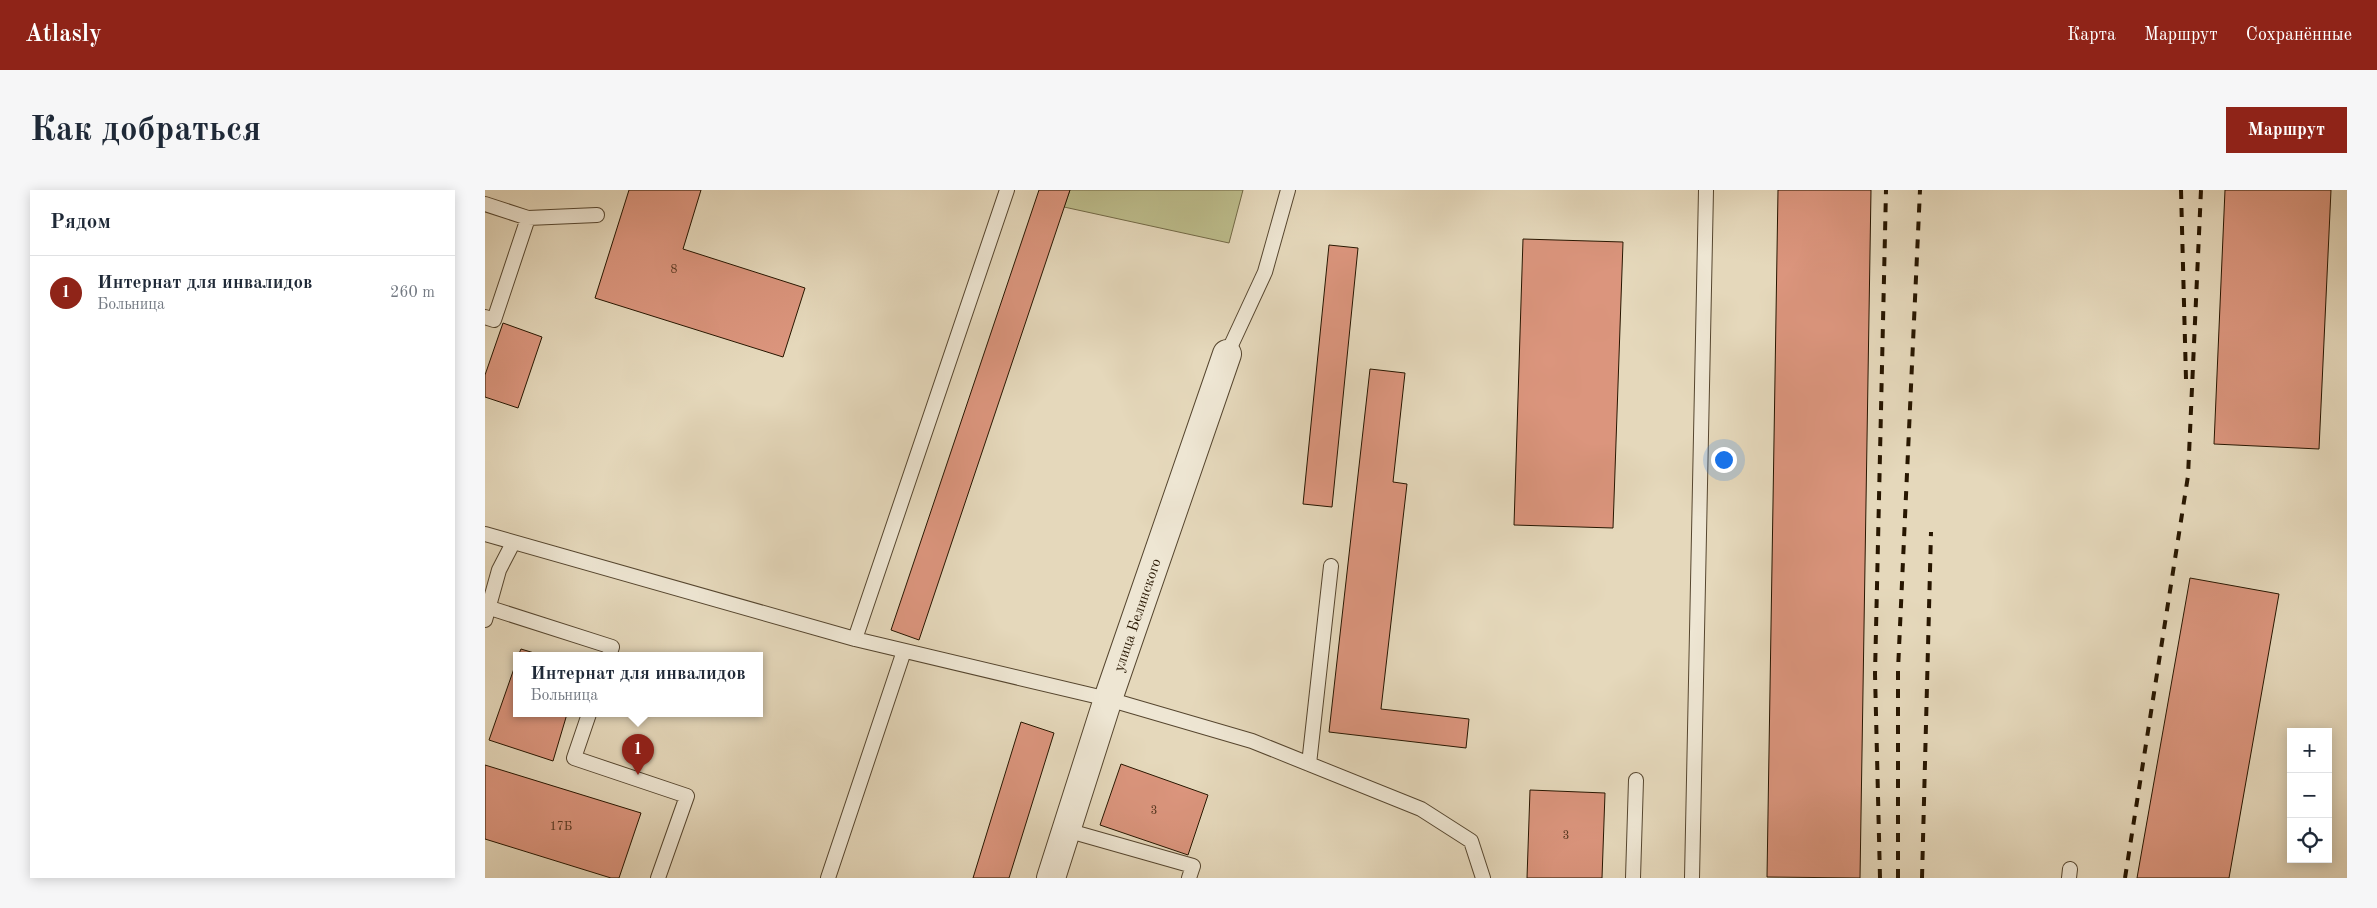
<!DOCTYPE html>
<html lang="ru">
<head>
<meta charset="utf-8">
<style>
  :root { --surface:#fff; --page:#f6f6f7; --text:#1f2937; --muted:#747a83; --line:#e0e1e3; --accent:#8f2418 }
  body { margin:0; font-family:"Old Standard TT",serif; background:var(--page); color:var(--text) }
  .controls { position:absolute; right:15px; bottom:15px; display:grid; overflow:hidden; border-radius:0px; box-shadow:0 2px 12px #0003 }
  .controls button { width:45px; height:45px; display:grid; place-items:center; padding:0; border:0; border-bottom:1px solid var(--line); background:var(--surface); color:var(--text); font:25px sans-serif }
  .you { position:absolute; left:1238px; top:269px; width:18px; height:18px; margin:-12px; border:4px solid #fff; border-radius:50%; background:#1a73e8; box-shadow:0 0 0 8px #1a73e833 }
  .badge { display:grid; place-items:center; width:32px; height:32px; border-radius:50%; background:var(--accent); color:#fff; font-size:16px; font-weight:700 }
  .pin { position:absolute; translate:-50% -41px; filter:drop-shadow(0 1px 2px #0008) }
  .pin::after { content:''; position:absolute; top:26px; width:18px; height:15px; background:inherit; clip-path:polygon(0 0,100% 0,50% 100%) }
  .popup { position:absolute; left:28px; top:462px; width:250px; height:65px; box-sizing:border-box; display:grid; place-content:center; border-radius:0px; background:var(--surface); filter:drop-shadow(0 1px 4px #0005); font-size:16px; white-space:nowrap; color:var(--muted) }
  .popup b { font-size:19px; color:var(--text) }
  .popup::after { content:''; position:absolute; left:50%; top:100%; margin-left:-10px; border:10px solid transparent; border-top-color:var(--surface) }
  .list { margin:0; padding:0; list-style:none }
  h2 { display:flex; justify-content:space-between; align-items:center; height:65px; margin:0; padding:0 20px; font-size:21px }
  h2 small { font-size:16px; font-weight:400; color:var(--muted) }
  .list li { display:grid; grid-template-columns:32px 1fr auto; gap:15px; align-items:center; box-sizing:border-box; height:75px; padding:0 20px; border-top:1px solid var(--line) }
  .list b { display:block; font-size:19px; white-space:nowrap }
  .list p { margin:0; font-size:16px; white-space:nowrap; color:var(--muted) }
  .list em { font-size:16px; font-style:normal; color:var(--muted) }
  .icon { flex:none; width:28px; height:28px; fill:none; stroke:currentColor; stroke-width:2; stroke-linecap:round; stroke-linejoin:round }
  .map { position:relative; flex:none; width:1862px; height:688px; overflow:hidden; border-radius:0px }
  header { display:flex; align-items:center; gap:30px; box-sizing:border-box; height:70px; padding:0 25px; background:var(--accent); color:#fff }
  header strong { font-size:24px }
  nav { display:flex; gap:28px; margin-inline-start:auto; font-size:18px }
  .intro { display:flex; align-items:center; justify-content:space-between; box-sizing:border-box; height:120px; padding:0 30px }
  h1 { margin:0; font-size:35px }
  .button { padding:12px 22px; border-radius:0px; background:var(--accent); color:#fff; font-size:18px; font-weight:700 }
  main { display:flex; gap:30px; padding:0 30px }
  aside { flex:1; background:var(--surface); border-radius:0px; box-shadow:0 2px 12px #0003 }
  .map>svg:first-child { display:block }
</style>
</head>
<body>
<header>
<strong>Atlasly</strong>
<nav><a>Карта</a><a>Маршрут</a><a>Сохранённые</a></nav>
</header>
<div class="intro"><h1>Как добраться</h1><a class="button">Маршрут</a></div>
<main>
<aside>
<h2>Рядом<small></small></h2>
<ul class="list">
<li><span class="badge">1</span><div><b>Интернат для инвалидов</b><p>Больница</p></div><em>260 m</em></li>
</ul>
</aside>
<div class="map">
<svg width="1862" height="688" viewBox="0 0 1862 688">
  <rect width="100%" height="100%" fill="#e5d8bb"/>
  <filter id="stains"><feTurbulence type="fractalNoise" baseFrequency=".004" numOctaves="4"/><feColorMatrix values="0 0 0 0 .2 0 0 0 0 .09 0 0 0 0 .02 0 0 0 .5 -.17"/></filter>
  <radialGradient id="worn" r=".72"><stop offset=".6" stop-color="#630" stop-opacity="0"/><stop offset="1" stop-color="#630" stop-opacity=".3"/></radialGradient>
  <path fill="#bcbc8b" stroke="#726946" d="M 585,0 L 758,0 L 744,53 L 579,17 Z"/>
  <path fill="#db957d" stroke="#271600" d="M 144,0 L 216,0 L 198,59 L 320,98 L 298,167 L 110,108 Z
    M 554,0 L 585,0 L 434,450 L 406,440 Z
    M 1293,0 L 1386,0 L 1375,688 L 1282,687 Z
    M 1740,0 L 1846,0 L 1834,259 L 1729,254 Z
    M 1038,49 L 1138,52 L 1128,338 L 1029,335 Z
    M 844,55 L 873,58 L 847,317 L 818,314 Z
    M 18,133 L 57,147 L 33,218 L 0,207 L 0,185 Z
    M 885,179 L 920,183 L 908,292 L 922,294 L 896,519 L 984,529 L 981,558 L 844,542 Z
    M 1705,388 L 1794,404 L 1744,688 L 1652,688 Z
    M 36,459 L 59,466 L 33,466 Z
    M 32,470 L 32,524 L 82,524 L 68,571 L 4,550 Z
    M 536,532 L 569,543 L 524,688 L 488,688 Z
    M 636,574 L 723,605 L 703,665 L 615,635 Z
    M 0,575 L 156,623 L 134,688 L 126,688 L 0,649 Z
    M 1045,600 L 1120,603 L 1117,688 L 1042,688 Z"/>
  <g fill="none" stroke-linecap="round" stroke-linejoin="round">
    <defs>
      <path id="lane" d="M 0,14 L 43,28 L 9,130 L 0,127
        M 43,28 L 112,25
        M 742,164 L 780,82 L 803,0
        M 0,344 L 370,449 L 623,509 L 767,551 L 936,619 L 986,651 L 998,688
        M 5,418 L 127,457 L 124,466
        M 0,430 L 14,380 L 28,353
        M 370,449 L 522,0
        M 104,524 L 89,568 L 202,606 L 173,688
        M 824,574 L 846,376
        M 581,640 L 708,676 L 704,688
        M 343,688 L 419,461
        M 1148,688 L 1151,590
        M 1207,688 L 1221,0
        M 1584,688 L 1585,679"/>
      <path id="street" d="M 566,688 L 623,509 L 742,164"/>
    </defs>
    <use href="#lane" stroke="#56462f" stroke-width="16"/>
    <use href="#street" stroke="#56462f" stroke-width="30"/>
    <use href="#lane" stroke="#eee6d3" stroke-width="14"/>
    <use href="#street" stroke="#eee6d3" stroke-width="28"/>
    <path stroke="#271600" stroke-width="4" stroke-dasharray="9 9" stroke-linecap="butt" d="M 1696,0 L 1701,189
      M 1395,688 L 1390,484 L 1401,0
      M 1413,688 L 1413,480 L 1435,0
      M 1437,688 L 1446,342
      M 1640,688 L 1703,286 L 1716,0"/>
  </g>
  <g text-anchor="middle" stroke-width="4.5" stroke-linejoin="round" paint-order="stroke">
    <g font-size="12" fill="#54361f">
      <text x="189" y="83">8</text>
      <text x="669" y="624">3</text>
      <text x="76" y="640">17Б</text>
      <text x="1081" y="649">3</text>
    </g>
    <g font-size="15" fill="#271600" stroke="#eee6d3">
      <text transform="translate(652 425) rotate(-71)" y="5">улица Белинского</text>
    </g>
  </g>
  <rect width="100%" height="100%" filter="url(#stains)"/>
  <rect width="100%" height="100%" fill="url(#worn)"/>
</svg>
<div class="controls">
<button>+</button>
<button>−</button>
<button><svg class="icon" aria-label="locate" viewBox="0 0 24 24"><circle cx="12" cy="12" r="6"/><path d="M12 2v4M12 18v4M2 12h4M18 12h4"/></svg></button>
</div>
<div class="you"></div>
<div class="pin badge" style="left:153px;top:585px">1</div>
<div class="popup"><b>Интернат для инвалидов</b>Больница</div>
</div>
</main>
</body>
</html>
